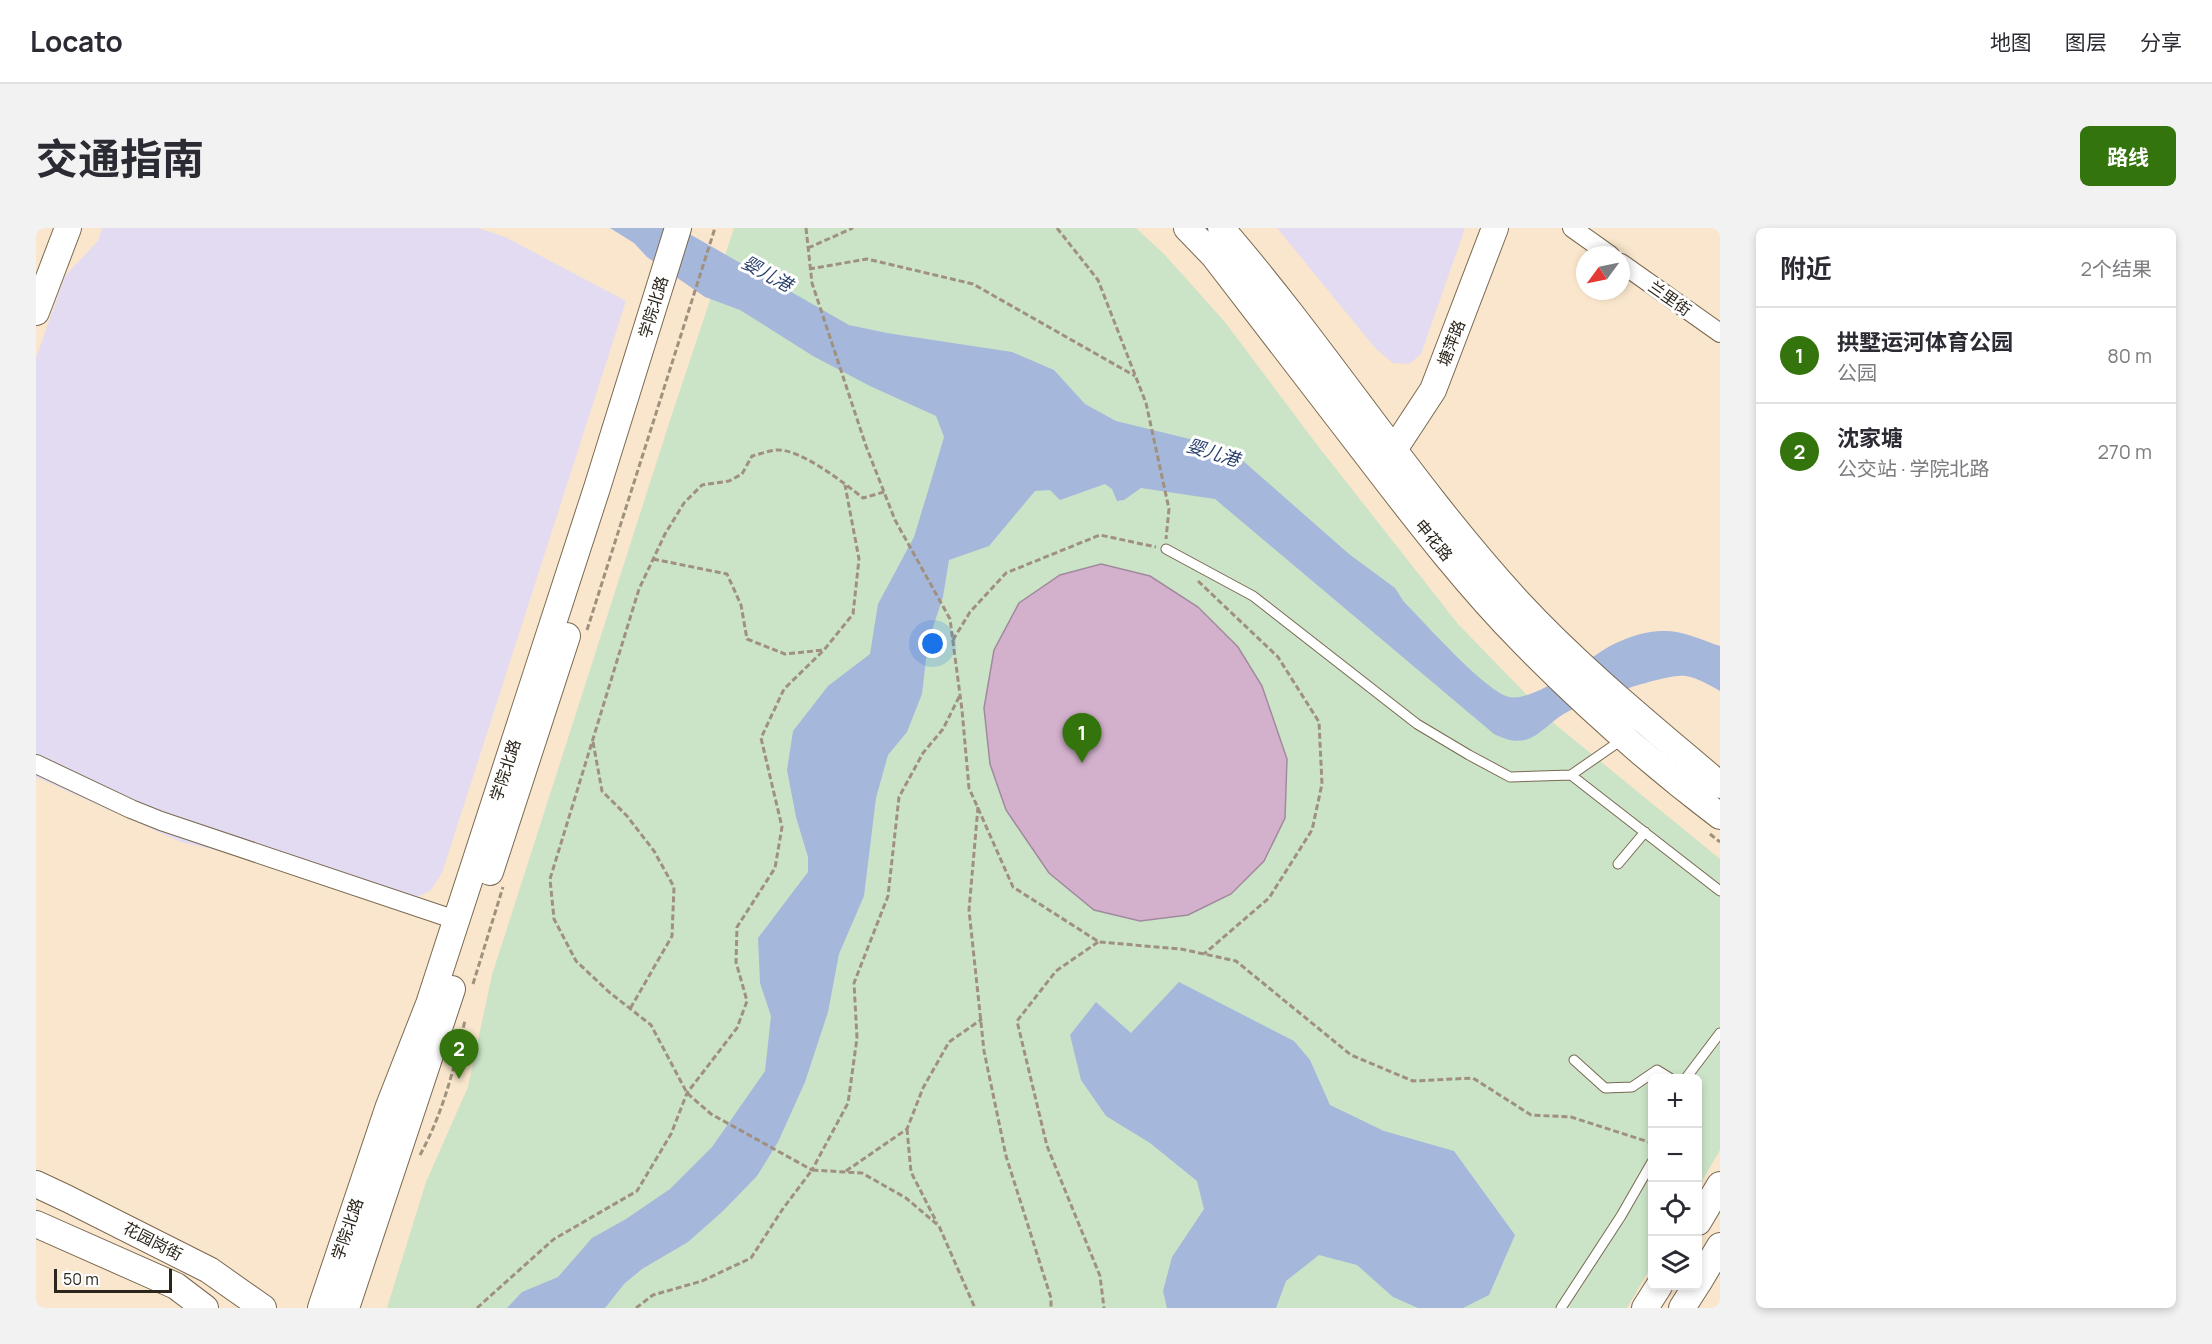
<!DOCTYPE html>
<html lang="zh">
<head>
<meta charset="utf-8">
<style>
  :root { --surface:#fff; --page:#f2f2f3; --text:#2b2b33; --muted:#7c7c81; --line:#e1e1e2; --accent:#34740d }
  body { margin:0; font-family:Manrope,"Noto Sans SC",sans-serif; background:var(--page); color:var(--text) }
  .controls { position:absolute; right:18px; bottom:18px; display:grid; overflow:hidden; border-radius:9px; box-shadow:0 3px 9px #0003 }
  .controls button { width:54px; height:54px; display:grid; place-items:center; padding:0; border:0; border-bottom:2px solid var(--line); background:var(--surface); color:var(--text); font:30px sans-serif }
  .compass { position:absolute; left:1540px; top:18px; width:54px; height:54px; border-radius:50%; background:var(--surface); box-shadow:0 3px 9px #0003; rotate:237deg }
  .scale { position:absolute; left:18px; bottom:15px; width:118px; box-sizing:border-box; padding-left:6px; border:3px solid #2b251b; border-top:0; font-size:16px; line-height:21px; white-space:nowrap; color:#2b251b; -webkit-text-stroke:4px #fff; paint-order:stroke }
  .you { position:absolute; left:897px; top:416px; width:21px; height:21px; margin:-15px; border:4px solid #fff; border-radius:50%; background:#1a73e8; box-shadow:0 0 0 9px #1a73e833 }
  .badge { display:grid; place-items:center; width:39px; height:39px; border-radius:50%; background:var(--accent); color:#fff; font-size:20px; font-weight:700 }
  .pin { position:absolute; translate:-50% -50px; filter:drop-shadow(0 2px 3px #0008) }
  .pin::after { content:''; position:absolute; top:32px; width:21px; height:18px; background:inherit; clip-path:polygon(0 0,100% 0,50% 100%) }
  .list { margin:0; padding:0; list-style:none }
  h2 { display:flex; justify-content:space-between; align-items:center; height:78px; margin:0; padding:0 24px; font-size:26px }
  h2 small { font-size:20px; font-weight:400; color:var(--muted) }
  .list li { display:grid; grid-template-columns:39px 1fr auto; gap:18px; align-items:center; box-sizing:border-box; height:96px; padding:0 24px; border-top:2px solid var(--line) }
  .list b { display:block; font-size:22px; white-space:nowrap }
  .list p { margin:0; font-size:20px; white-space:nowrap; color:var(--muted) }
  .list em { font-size:20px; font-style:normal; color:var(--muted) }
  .icon { flex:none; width:33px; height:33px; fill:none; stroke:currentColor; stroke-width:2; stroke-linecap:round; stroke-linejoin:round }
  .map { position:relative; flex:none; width:1684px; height:1080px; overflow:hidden; border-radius:9px }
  header { display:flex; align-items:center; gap:36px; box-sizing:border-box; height:84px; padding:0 30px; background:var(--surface); border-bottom:2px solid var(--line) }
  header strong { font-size:28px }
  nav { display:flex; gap:33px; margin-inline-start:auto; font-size:21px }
  .intro { display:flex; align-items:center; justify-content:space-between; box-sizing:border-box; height:144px; padding:0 36px }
  h1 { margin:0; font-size:42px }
  .button { padding:15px 27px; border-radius:9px; background:var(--accent); color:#fff; font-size:21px; font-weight:700 }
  main { display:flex; gap:36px; padding:0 36px }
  aside { flex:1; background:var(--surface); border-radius:9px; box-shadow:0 3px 9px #0003 }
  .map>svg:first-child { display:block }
</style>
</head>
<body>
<header>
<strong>Locato</strong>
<nav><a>地图</a><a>图层</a><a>分享</a></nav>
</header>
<div class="intro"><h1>交通指南</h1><a class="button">路线</a></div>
<main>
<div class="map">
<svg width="1684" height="1080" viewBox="0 0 1684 1080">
  <rect width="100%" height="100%" fill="#f9e6cc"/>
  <path fill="#e2dbf1" d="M 66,0 L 442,0 L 469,9 L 590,73 L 406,645 L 395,662 L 381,669 L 145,614 L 0,549 L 0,130 L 29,48 L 62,13 Z
    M 1241,0 L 1429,0 L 1385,126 L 1373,136 L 1357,135 L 1340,121 Z"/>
  <path fill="#cbe4c8" d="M 698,0 L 1100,0 L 1128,26 L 1189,94 L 1282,218 L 1422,396 L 1520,497 L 1684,631 L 1684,922 L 1662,960 L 1662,850 L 1616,850 L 1616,1037 L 1591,1080 L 351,1080 L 390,954 L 432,859 L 456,747 L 637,183 Z"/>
  <path fill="#a5b7db" d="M 574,0 L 643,0 L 813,97 L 851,105 L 976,124 L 1018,142 L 1049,176 L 1080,193 L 1162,213 L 1206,232 L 1313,326 L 1359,360 L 1368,374 C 1388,394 1450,464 1473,469 C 1502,474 1552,429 1578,416 C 1594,408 1613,402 1631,403 C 1648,403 1668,413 1684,418 L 1684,463 C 1674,457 1661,450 1650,448 C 1630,445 1555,472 1535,482 C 1504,497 1498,526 1458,506 L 1179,271 L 1105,260 L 1088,272 L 1081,273 L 1076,261 L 1069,256 L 1024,272 L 1014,262 L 999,263 L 953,318 L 913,332 L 907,369 L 892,414 L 886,466 L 871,504 L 852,527 L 840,570 L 828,668 L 803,726 L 792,784 L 769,854 L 742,914 L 721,948 L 687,983 L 652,1014 L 606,1041 L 588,1056 L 569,1080 L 471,1080 L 486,1064 L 522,1049 L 556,1010 L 590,991 L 634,961 L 676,919 L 729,843 L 735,788 L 724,755 L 722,710 L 772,644 L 772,629 L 760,589 L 751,542 L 757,503 L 792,458 L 834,426 L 842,376 L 878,309 L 895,253 L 908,209 L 900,188 L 834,158 L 777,128 L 704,82 L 669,69 L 611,29 L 598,15 Z
    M 1143,754 L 1258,813 L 1274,832 L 1294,877 L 1348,903 L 1418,923 L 1479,1007 L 1453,1067 L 1427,1080 L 1382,1080 L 1357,1069 L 1321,1037 L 1283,1027 L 1250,1053 L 1240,1080 L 1131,1080 L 1127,1063 L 1136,1029 L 1168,981 L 1161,953 L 1114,915 L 1070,888 L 1045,852 L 1034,807 L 1060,774 L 1095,805 Z"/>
  <path fill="#d3b1cd" stroke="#a18a9d" stroke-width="1.5" d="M 1065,336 L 1114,348 L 1162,379 L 1202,419 L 1226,458 L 1251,531 L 1249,590 L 1228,633 L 1195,666 L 1152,687 L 1104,693 L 1058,682 L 1013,645 L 970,582 L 954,536 L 948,480 L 958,422 L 983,375 L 1024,347 Z"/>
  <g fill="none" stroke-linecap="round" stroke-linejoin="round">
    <defs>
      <path id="lane" d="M 1130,321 L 1217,368 L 1381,496 L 1433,527 L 1474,549 L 1535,547 L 1587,511
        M 1535,547 L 1684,663
        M 1582,636 L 1609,604
        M 1538,832 L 1569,860 L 1596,859 L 1621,842 L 1634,850
        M 1650,850 L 1684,805
        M 1525,1080 L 1585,988 L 1616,934"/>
      <path id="street" d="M 1536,0 L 1574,27
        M 1585,35 L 1684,105
        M 0,536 L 95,581 L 125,593 L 420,692"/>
      <path id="secondary" d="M 1151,0 L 1178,28 C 1232,99 1287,169 1341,240 C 1387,300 1434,360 1487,414 C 1548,476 1614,535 1684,588
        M 1185,0 C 1289,120 1374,256 1482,374 C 1544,441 1615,498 1684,557
        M 0,84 L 32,0
        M 1357,223 L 1397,162 L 1459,0
        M 454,644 L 531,408
        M 0,956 L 32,971 L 173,1042 L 227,1080
        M 1662,994 L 1684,957
        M 0,996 L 140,1058 L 169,1080
        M 1662,1055 L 1684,1018
        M 285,1080 L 353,878 L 393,776 L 561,260 L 642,0
        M 310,1080 L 416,761
        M 1609,1080 L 1623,1058
        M 1646,1080 L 1660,1058"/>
    </defs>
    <use href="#lane" stroke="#796952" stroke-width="11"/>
    <use href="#street" stroke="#796952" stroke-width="20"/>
    <use href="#secondary" stroke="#796952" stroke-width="28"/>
    <path stroke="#9f917e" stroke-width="3" stroke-dasharray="6 3" stroke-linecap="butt" d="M 770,0 L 776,55 L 830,218 L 859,292 L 914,391 L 926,482 L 933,560 L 977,659 L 1063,714 L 1145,721 L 1200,733 L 1315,827 L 1377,853 L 1437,850 L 1495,887 L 1535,889 L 1616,915
      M 1021,0 L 1062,52 L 1110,175 L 1133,281 L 1130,311
      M 772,20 L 817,0
      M 773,41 L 831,31 L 937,56 L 1099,148
      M 848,264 L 827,270 C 808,255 764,220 740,222 C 732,223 724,226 716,228 L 706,246 L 693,253 L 666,257 L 648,275 L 629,306 L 603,361 L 514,651 L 518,691 L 540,733 L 573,764 L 615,797 L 651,865 L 675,886 L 776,942 L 812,875 L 821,810 L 818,755 L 852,668 L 863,569 L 887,525 L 907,501 L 924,467
      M 617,331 L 691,346 L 705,377 L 711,411 L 749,426 L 788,422 L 817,386 L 823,331 L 809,257
      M 1162,353 L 1242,429 L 1283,494 L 1286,556 L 1276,602 L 1233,670 L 1168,726
      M 551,402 L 679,0
      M 917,412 L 934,384 L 970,345 L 1064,307 L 1120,319
      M 557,514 L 566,563 L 591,588 L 618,623 L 638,659 L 636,708 L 594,781
      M 942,579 L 933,682 L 948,823 L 970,928 L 1015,1070 L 1015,1080
      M 1674,606 L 1684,614
      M 1062,714 L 1020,743 L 981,793 L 1011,918 L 1064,1048 L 1068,1080
      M 437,756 L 467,659
      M 871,901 L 875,944 L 901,995
      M 384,927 C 407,885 419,838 429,792
      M 810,943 L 871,901 L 887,860 L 913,814 L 946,791
      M 441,1080 L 518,1011 L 601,963 L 635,906 L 651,865 L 701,800 L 711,773 L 700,734 L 701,699 L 739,640 L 746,599 L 725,510 L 748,461 L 788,422
      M 600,1080 L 617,1067 L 666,1053 L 715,1030 L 746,982 L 776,942 L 826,945 L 870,970 L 903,998 L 939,1080"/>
    <use href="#lane" stroke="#fff" stroke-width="9"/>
    <use href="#street" stroke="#fff" stroke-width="18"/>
    <use href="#secondary" stroke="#fff" stroke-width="26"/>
  </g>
  <g text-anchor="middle" stroke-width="6" stroke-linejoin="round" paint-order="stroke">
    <g font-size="16" fill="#2b251b" stroke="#fff">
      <text transform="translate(1634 70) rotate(35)" y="6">兰里街</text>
      <text transform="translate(617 79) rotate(-73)" y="6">学院北路</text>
      <text transform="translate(1415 115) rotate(-69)" y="6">塘萍路</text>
      <text transform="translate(1398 312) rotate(50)" y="6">申花路</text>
      <text transform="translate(469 542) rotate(-72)" y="6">学院北路</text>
      <text transform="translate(311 1001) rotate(-71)" y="6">学院北路</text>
      <text transform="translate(117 1013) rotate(27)" y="6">花园岗街</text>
    </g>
    <g font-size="18" font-style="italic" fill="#283f6d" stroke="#fff">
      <text transform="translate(731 46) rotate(29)" y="6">婴儿港</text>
      <text transform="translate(1177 225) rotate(17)" y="6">婴儿港</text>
    </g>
  </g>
</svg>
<div class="controls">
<button>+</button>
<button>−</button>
<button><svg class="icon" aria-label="locate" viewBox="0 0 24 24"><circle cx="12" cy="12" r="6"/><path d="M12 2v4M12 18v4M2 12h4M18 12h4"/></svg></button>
<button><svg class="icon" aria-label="layers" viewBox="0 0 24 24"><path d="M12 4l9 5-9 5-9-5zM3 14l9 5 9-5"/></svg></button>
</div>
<svg class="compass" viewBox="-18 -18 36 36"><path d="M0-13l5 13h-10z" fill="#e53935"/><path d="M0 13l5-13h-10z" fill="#7c7c81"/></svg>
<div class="scale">50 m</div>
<div class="you"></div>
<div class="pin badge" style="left:1046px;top:535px">1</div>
<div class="pin badge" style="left:423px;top:851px">2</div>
</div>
<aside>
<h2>附近<small>2个结果</small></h2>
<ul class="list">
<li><span class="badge">1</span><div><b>拱墅运河体育公园</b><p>公园</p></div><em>80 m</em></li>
<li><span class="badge">2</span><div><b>沈家塘</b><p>公交站 · 学院北路</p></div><em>270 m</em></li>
</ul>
</aside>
</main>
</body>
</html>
